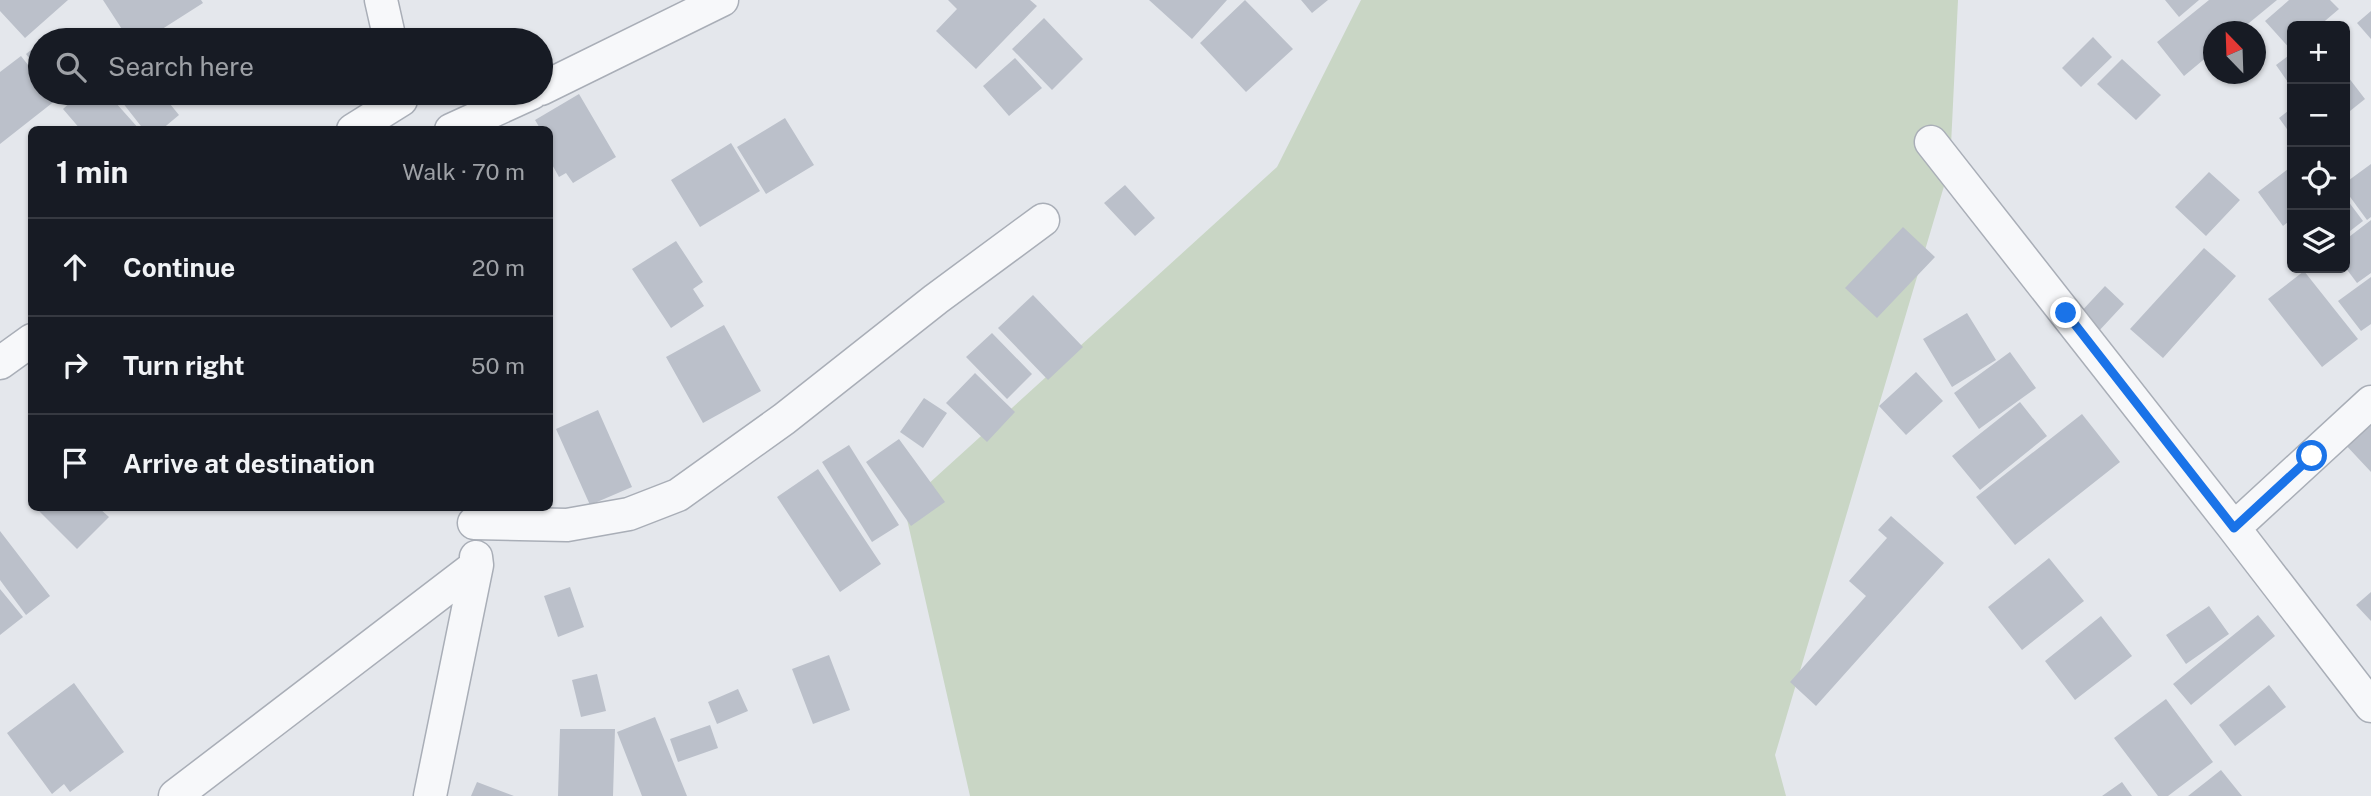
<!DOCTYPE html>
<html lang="en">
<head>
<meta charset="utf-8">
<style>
  :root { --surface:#171b24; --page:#20242c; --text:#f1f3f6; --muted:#9ea1a6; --line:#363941 }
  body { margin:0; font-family:"Public Sans",sans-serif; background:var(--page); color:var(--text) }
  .controls { position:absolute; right:21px; top:21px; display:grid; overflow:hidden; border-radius:10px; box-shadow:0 2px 5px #0004 }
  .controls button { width:63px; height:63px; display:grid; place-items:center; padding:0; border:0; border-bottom:2px solid var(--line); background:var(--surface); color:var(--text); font:35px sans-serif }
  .compass { position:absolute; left:2203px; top:21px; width:63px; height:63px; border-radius:50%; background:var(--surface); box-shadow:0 2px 5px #0004; rotate:337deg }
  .stop { position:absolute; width:21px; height:21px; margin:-16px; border:5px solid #1a73e8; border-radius:50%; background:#fff }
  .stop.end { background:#1a73e8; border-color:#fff; box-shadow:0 2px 7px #0008 }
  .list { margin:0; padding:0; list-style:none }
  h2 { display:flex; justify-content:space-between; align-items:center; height:91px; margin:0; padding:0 28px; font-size:30px }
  h2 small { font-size:23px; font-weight:400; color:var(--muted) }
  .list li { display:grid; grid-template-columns:46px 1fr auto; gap:21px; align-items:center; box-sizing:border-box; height:98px; padding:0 28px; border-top:2px solid var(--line) }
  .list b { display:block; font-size:26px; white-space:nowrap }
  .list em { font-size:23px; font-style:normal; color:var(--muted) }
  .icon { flex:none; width:38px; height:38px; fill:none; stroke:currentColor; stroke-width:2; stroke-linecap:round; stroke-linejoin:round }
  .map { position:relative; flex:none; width:2371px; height:796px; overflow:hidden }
  .search { position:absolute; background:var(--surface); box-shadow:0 2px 5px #0004; left:28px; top:28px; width:525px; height:77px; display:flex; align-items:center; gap:18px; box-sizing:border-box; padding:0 24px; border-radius:38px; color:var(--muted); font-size:26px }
  .panel { position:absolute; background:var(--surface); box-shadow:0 2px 5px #0004; left:28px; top:126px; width:525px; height:385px; border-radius:10px }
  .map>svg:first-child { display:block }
</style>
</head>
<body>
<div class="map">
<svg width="2371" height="796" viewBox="0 0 2371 796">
  <rect width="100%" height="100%" fill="#e4e7ec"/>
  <path fill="#c9d6c5" d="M 1361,0 L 1958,0 L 1950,166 L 1775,755 L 1786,796 L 970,796 L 904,506 L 1277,167 Z"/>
  <path fill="#bbc0ca" d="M 0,0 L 68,0 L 25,38 L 0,11 Z
    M 103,0 L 201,0 L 203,3 L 145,40 L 129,40 Z
    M 948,0 L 1030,0 L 1037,6 L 976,69 L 936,31 L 957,9 Z
    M 1149,0 L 1227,0 L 1192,39 Z
    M 1245,0 L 1293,49 L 1246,92 L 1200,43 Z
    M 1301,0 L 1328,0 L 1312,13 Z
    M 2165,0 L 2199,0 L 2179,17 Z
    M 2209,0 L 2277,0 L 2238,32 L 2214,32 L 2214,51 L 2184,76 L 2157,42 Z
    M 2289,0 L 2330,0 L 2339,9 L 2319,26 L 2292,26 L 2292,51 L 2265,21 Z
    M 2371,11 L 2371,39 L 2357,23 Z
    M 1044,18 L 1083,59 L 1052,90 L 1012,49 Z
    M 58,30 L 66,40 L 44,40 Z
    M 2093,37 L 2112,57 L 2081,87 L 2062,68 Z
    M 40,43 L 40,73 L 26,54 Z
    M 2292,53 L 2292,88 L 2276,65 Z
    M 21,56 L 40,80 L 40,93 L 51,93 L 56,100 L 0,144 L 0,72 Z
    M 1015,58 L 1042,88 L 1009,116 L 983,86 Z
    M 2122,59 L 2161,95 L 2136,120 L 2097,84 Z
    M 2345,73 L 2365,99 L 2345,115 Z
    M 56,93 L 70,93 L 61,100 Z
    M 81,93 L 107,93 L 140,130 L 81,130 L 63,109 Z
    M 115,93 L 161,93 L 179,115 L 161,130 L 144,130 Z
    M 579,94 L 616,157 L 573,183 L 566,173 L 559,177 L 550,161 L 550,130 L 541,130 L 535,120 Z
    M 2292,108 L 2292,136 L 2279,118 Z
    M 785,118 L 814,165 L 766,194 L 737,147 Z
    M 731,143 L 760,191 L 700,227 L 671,180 Z
    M 2371,164 L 2371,217 L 2367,220 L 2345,190 L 2345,183 Z
    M 2292,166 L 2292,219 L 2283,226 L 2258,192 Z
    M 2209,172 L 2240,200 L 2206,236 L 2175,207 Z
    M 1125,185 L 1155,218 L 1135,236 L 1104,203 Z
    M 2345,197 L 2363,221 L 2345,235 Z
    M 2371,220 L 2371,273 L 2357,283 L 2345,267 L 2345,240 Z
    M 1903,227 L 1935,257 L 1877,318 L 1845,288 Z
    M 676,241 L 703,282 L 693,289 L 704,306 L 671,328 L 632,269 Z
    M 2204,248 L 2236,276 L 2163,358 L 2130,329 Z
    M 2304,271 L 2358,339 L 2322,367 L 2268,299 Z
    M 2371,277 L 2371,324 L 2361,331 L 2338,301 Z
    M 2105,286 L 2124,304 L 2097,333 L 2078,315 Z
    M 1033,295 L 1083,347 L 1048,380 L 998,328 Z
    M 1967,313 L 1996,360 L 1952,387 L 1923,339 Z
    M 724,325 L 761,391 L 703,423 L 666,357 Z
    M 992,333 L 1032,374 L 1007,399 L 966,357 Z
    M 2010,352 L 2036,388 L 1979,429 L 1954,393 Z
    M 1916,372 L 1943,401 L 1906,435 L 1879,406 Z
    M 975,373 L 1015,412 L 987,442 L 946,403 Z
    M 924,398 L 947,413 L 923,448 L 900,432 Z
    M 2020,402 L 2047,436 L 1980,490 L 1952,456 Z
    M 598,410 L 632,487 L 590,505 L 556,429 Z
    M 2082,414 L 2120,462 L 2015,545 L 1976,497 Z
    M 2371,414 L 2371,472 L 2342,441 Z
    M 899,439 L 945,502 L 911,526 L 866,462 Z
    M 849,445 L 899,525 L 872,542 L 822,462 Z
    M 818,469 L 881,564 L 840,592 L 777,497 Z
    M 36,508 L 99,508 L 109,517 L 77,549 Z
    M 1891,516 L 1944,563 L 1816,706 L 1790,682 L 1866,596 L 1849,581 L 1887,538 L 1878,530 Z
    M 0,531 L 50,596 L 26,615 L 0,580 Z
    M 2049,558 L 2084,601 L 2022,650 L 1988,607 Z
    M 570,587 L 584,627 L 558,637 L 544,596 Z
    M 0,589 L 23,617 L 0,635 Z
    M 2371,592 L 2371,621 L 2356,605 Z
    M 2209,606 L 2229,634 L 2186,664 L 2166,635 Z
    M 2258,615 L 2275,636 L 2191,705 L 2173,684 Z
    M 2101,616 L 2132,656 L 2075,700 L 2045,661 Z
    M 829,655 L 850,710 L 813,724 L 792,669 Z
    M 597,674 L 606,711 L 581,717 L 572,680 Z
    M 74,683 L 124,752 L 70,792 L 64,784 L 52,794 L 7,733 Z
    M 2269,685 L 2286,707 L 2235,746 L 2219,725 Z
    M 738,689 L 748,711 L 717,724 L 708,702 Z
    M 2166,699 L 2213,762 L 2168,796 L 2158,796 L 2114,738 Z
    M 655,717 L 687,796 L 642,796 L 617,732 Z
    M 710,725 L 718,748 L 678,762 L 670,739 Z
    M 560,729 L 615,729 L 613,796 L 558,796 Z
    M 2221,770 L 2242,796 L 2188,796 Z
    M 477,782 L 514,796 L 471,796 Z
    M 2122,782 L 2132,796 L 2102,796 Z"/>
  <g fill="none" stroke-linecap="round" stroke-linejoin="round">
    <defs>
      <path id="street" d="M 381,0 L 390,40
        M 541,89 L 722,0
        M 353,130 L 401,100
        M 451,130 L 532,93
        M 1931,142 L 2234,528 L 2371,706
        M 0,363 L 32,340
        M 474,523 L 567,525 L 629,514 L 678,495 L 784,419 L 936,299 L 1043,220
        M 2234,528 L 2371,402
        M 175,796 L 477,565
        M 430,796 L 477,565 L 476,557"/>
    </defs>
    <use href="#street" stroke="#a9aeb7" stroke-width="35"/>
    <use href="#street" stroke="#f7f8fa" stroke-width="32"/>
  </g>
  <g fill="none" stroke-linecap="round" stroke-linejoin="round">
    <path stroke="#1a73e8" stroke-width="9" d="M 2066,313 L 2234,528 L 2312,456"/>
  </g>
</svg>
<div class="controls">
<button>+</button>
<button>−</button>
<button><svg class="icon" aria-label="locate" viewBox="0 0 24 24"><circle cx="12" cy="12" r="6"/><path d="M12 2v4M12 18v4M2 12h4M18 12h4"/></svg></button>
<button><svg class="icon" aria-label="layers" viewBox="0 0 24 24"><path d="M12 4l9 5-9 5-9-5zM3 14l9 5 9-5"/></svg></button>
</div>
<svg class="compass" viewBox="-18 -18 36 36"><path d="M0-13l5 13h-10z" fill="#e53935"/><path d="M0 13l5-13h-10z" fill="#9ea1a6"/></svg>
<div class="stop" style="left:2312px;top:456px"></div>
<div class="stop end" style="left:2066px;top:313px"></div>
<div class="search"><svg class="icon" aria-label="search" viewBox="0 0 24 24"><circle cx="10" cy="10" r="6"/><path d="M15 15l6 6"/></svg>Search here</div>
<section class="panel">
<h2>1 min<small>Walk · 70 m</small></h2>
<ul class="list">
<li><svg class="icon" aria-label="ahead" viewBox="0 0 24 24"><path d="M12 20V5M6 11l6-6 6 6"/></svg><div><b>Continue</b></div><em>20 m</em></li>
<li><svg class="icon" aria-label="right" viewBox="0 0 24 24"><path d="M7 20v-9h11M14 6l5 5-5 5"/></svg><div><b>Turn right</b></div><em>50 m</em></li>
<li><svg class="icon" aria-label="arrive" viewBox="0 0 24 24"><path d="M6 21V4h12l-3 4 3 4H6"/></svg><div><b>Arrive at destination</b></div></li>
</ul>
</section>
</div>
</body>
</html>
